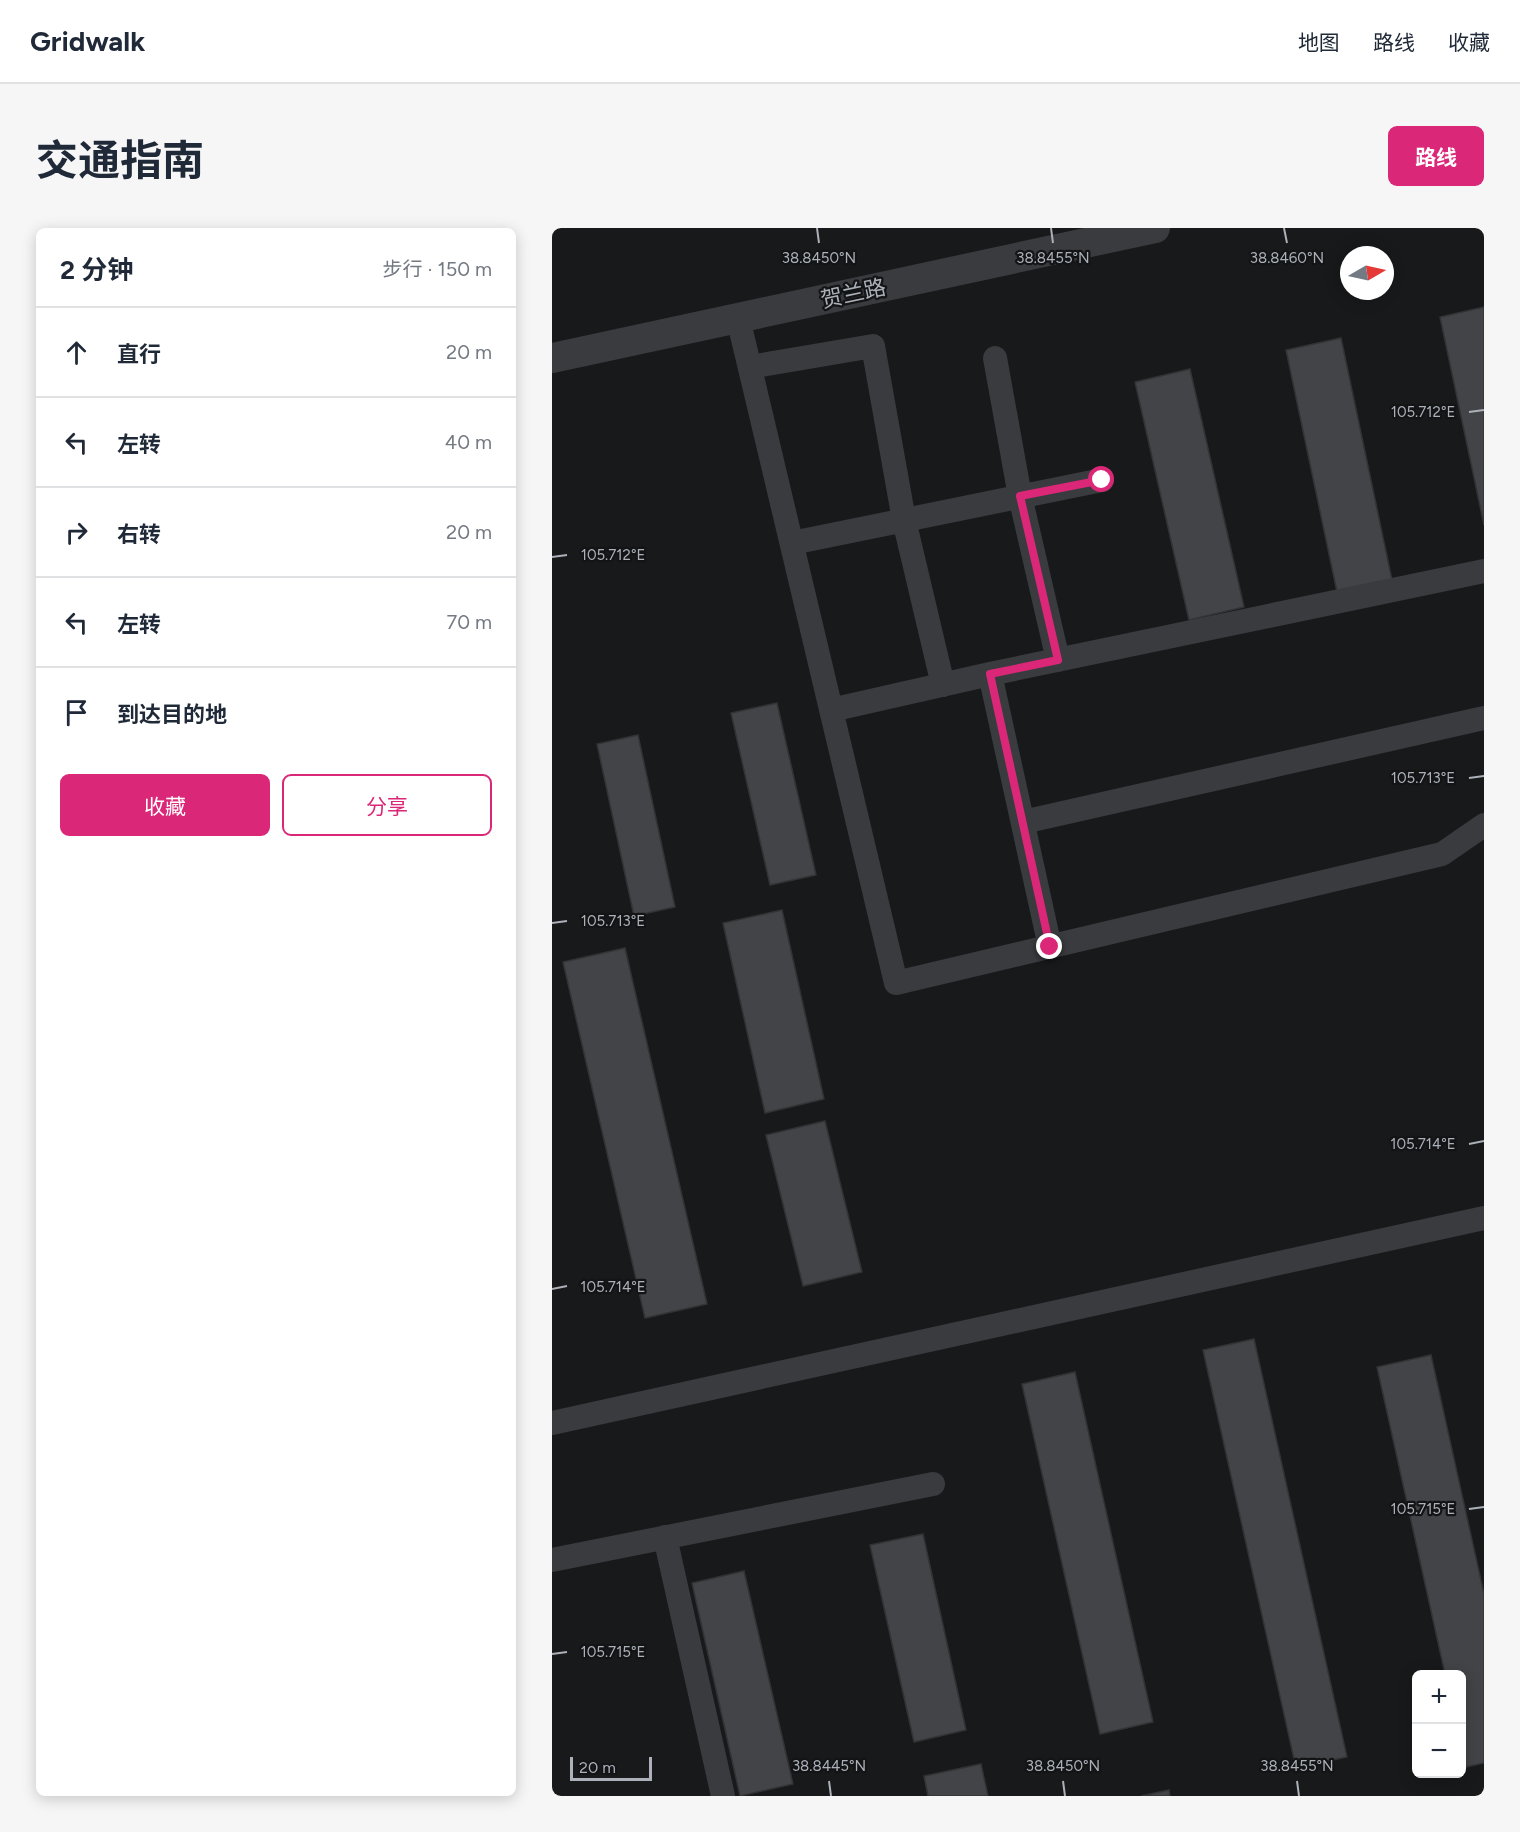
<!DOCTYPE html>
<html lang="zh">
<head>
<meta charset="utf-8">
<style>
  :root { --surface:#fff; --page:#f6f6f7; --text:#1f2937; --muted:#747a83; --line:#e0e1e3; --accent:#db2777 }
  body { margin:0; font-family:Figtree,"Noto Sans SC",sans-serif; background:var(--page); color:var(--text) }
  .controls { position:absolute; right:18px; bottom:18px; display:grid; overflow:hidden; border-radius:9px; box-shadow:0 3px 15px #0003 }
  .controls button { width:54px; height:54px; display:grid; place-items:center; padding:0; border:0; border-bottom:2px solid var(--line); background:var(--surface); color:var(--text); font:30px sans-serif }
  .compass { position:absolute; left:788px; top:18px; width:54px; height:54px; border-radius:50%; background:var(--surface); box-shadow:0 3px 15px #0003; rotate:81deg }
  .scale { position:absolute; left:18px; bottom:15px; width:82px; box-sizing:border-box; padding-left:6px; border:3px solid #abb0b9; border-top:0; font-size:16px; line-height:21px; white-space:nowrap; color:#abb0b9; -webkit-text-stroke:4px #131415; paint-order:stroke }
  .stop { position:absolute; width:18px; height:18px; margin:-14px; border:4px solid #db2777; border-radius:50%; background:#fff }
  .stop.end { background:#db2777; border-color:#fff; box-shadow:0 2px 6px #0008 }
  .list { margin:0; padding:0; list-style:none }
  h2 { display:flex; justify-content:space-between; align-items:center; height:78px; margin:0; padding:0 24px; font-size:26px }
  h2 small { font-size:20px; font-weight:400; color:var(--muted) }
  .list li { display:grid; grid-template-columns:39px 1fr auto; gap:18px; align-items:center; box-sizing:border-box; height:90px; padding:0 24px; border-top:2px solid var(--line) }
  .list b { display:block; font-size:22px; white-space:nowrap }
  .list em { font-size:20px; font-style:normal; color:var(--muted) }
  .actions { display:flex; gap:12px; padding:18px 24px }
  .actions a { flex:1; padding:14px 0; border:2px solid var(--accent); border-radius:9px; text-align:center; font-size:21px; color:var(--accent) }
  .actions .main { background:var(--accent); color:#fff }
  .icon { flex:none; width:33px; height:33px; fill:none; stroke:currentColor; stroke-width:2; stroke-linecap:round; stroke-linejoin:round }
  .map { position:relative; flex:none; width:932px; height:1568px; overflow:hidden; border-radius:9px }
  header { display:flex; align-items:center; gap:36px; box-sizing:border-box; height:84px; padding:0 30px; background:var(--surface); border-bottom:2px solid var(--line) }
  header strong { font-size:28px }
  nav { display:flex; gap:33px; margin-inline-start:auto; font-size:21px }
  .intro { display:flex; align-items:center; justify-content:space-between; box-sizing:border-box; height:144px; padding:0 36px }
  h1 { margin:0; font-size:42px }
  .button { padding:15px 27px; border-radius:9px; background:var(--accent); color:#fff; font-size:21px; font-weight:700 }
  main { display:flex; gap:36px; padding:0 36px }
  aside { flex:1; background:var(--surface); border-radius:9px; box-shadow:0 3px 15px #0003 }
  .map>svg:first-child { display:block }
</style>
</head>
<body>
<header>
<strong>Gridwalk</strong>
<nav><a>地图</a><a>路线</a><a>收藏</a></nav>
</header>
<div class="intro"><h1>交通指南</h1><a class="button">路线</a></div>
<main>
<aside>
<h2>2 分钟<small>步行 · 150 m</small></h2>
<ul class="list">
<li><svg class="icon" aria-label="ahead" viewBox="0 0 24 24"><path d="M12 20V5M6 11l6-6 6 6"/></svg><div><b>直行</b></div><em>20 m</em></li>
<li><svg class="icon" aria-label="left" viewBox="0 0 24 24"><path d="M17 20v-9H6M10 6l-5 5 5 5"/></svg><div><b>左转</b></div><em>40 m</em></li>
<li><svg class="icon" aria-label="right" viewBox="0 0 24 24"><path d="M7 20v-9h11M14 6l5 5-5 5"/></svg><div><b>右转</b></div><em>20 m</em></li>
<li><svg class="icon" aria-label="left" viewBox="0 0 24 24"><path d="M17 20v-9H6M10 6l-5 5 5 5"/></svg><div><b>左转</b></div><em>70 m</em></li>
<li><svg class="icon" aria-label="arrive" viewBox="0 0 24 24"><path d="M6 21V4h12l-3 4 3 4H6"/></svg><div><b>到达目的地</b></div></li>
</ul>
<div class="actions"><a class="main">收藏</a><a>分享</a></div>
</aside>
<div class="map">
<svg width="932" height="1568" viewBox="0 0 932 1568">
  <rect width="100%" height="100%" fill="#18191a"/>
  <path fill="#434447" stroke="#333336" stroke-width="1.5" d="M 932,79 L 932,297 L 888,89 Z
    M 789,110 L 840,352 L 785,364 L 734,122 Z
    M 638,141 L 692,379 L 637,392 L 583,154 Z
    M 225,475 L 264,647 L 218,657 L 179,485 Z
    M 86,507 L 123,679 L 82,688 L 45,516 Z
    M 230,682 L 272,871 L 213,885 L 171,695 Z
    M 73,720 L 155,1076 L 93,1090 L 11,734 Z
    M 273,893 L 310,1044 L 251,1058 L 214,907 Z
    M 702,1111 L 795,1529 L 744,1540 L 651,1122 Z
    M 879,1127 L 932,1366 L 932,1535 L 914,1539 L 910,1519 L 910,1446 L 893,1446 L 825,1139 Z
    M 523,1144 L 601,1494 L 548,1506 L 470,1156 Z
    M 371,1306 L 414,1502 L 362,1514 L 318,1317 Z
    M 192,1343 L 241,1556 L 188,1568 L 140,1355 Z
    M 429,1536 L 436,1568 L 376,1568 L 372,1548 Z
    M 617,1562 L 618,1568 L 589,1568 Z"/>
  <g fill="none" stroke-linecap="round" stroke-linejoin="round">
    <path stroke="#3a3b3f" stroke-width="24" d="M 186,90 L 344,755 L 890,626 L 932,597
      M 443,130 L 468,268 L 506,432
      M 198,139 L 321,118 L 352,292 L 391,457
      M 240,315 L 550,252
      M 438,446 L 498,719
      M 279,482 L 438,446 L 932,343
      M 471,594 L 932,490
      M 0,1195 L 932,990
      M 113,1309 L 171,1568
      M 0,1332 L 381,1256"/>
    <path stroke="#3a3b3f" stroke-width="30" d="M 0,130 L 603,0"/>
  </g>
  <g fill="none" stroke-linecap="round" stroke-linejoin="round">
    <path stroke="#db2777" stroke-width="8" d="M 498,719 L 438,446 L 506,432 L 468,268 L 550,252"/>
  </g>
  <path fill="none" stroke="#abb0b9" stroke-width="2" d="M 265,0 L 267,15M 499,0 L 501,15M 732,0 L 735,15M 917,184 L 932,182M 0,329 L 15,327M 917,550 L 932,548M 0,695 L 15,693M 917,916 L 932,913M 0,1061 L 15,1058M 917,1281 L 932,1279M 0,1426 L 15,1424M 277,1553 L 279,1568M 511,1553 L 513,1568M 745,1553 L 747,1568"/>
  <g text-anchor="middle" stroke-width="4.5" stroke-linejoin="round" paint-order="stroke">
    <g font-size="22" fill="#abb0b9" stroke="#131415">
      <text transform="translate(301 65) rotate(-12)" y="8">贺兰路</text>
    </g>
  </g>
  <g font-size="15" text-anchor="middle" fill="#abb0b9" stroke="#131415" stroke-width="4.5" stroke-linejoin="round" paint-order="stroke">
    <text x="735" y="35">38.8460°N</text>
    <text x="267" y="35">38.8450°N</text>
    <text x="501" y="35">38.8455°N</text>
    <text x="871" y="189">105.712°E</text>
    <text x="61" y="332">105.712°E</text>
    <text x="871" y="555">105.713°E</text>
    <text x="61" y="698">105.713°E</text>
    <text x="871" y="921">105.714°E</text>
    <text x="61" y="1064">105.714°E</text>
    <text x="871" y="1286">105.715°E</text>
    <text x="61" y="1429">105.715°E</text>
    <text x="277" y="1543">38.8445°N</text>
    <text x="511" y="1543">38.8450°N</text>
    <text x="745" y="1543">38.8455°N</text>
  </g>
</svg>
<div class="controls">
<button>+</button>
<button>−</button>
</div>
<svg class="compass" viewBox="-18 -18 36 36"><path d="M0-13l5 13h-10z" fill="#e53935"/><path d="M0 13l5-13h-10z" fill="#747a83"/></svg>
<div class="scale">20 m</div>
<div class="stop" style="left:550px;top:252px"></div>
<div class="stop end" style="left:498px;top:719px"></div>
</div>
</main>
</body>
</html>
